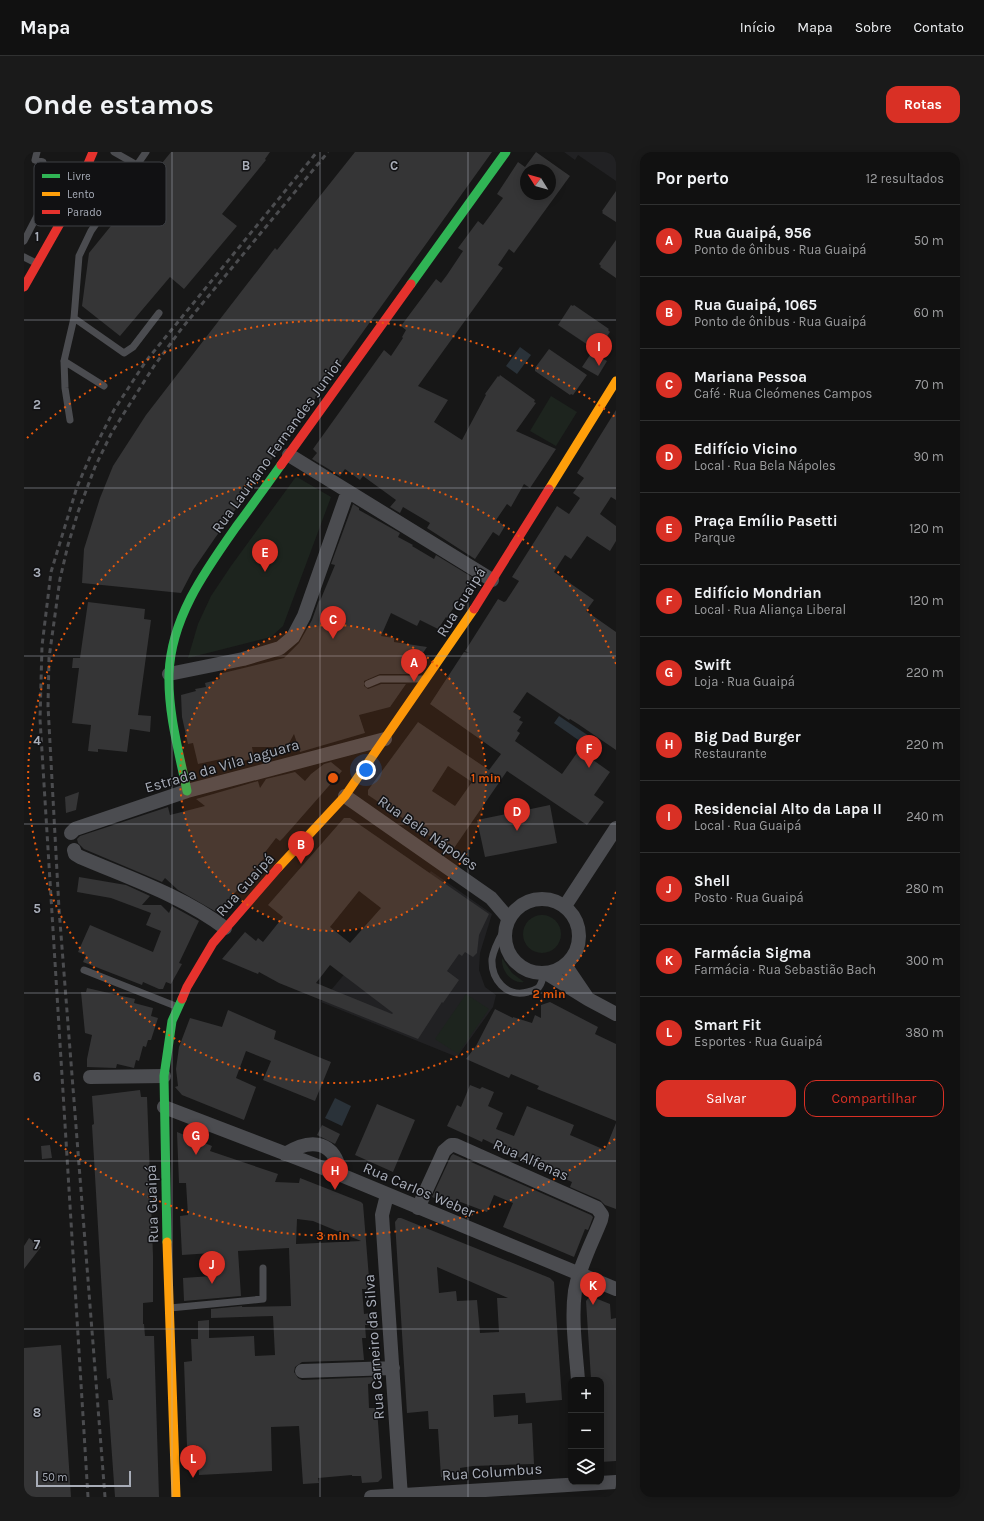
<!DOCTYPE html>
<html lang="pt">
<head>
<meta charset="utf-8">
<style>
  :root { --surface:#111; --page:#1a1a1a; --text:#f1f3f6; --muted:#9c9d9f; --line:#303131; --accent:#d93025 }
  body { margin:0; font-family:Karla,sans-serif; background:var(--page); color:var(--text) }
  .controls { position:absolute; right:12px; bottom:12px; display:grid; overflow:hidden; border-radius:8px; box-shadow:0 2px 10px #0003 }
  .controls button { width:36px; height:36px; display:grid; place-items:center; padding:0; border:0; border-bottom:1px solid var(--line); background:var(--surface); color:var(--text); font:20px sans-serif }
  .compass { position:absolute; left:496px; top:12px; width:36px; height:36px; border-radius:50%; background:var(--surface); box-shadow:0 2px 10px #0003; rotate:307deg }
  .scale { position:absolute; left:12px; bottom:10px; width:95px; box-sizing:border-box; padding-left:4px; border:2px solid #a8adb8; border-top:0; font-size:11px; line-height:14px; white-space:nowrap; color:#a8adb8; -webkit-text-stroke:3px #111113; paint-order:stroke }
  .you { position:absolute; left:342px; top:618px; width:14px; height:14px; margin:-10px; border:3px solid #fff; border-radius:50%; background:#1a73e8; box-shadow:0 0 0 6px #1a73e833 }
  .badge { display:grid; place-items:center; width:26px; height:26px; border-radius:50%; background:var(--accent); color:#fff; font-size:13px; font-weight:700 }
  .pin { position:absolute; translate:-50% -33px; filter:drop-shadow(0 1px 2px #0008) }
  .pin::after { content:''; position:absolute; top:21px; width:14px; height:12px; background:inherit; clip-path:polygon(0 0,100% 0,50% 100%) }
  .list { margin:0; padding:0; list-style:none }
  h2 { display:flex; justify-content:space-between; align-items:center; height:52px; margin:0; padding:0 16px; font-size:17px }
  h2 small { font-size:13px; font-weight:400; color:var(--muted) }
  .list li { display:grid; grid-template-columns:26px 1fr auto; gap:12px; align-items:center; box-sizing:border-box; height:72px; padding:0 16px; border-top:1px solid var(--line) }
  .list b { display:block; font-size:15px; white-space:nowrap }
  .list p { margin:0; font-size:13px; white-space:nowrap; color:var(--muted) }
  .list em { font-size:13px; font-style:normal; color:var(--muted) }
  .actions { display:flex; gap:8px; padding:12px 16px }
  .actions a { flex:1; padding:9px 0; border:1px solid var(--accent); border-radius:12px; text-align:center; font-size:14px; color:var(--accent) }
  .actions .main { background:var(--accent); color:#fff }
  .icon { flex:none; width:22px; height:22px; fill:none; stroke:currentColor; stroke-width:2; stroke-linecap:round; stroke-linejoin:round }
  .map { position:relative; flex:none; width:592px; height:1345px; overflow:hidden; border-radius:12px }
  header { display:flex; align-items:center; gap:24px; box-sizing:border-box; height:56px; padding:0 20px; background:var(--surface); border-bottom:1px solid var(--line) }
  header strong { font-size:19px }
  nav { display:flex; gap:22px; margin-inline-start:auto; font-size:14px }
  .intro { display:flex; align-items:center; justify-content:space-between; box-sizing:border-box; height:96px; padding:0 24px }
  h1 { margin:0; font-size:28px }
  .button { padding:10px 18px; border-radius:12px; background:var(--accent); color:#fff; font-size:14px; font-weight:700 }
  main { display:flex; gap:24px; padding:0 24px }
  aside { flex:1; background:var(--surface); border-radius:12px; box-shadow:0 2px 10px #0003 }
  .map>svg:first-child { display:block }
</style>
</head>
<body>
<header>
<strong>Mapa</strong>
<nav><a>Início</a><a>Mapa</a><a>Sobre</a><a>Contato</a></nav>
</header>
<div class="intro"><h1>Onde estamos</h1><a class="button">Rotas</a></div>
<main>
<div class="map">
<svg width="592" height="1345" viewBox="0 0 592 1345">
  <rect width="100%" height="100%" fill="#171717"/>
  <path fill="#212123" d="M 540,0 L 592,0 L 592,29 L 554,3 L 551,8 Z
    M 407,719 L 468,762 L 456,801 L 455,818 L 461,835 L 472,843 L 469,855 L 433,905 L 297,850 Z"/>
  <path fill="#1d241e" d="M 527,244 L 553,260 L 532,294 L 506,279 Z
    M 273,325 L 307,345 L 259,474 L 247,485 L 164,506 L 174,472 L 187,444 L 207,414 L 271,326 Z
    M499 782a19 19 0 1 1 38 0a19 19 0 1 1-38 0Z
    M 478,806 L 488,821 L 500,830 C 487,832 477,818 478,806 Z
    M 442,842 L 465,857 L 434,902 L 411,887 Z"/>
  <path fill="#2a3239" d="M 496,195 L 507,203 L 493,222 L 482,214 Z
    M 535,564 L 565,584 L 560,592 L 530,571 Z
    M 311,946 L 327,954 L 318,974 L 301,966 Z"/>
  <path fill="#353536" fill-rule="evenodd" d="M 147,0 L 246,0 L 241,7 L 242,8 L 198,62 L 213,74 L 160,137 L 146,125 L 96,184 L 58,154 L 65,101 Z
    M 331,0 L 468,0 L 191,386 L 169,418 L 157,441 L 58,431 L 60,397 L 76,346 L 89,314 L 122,263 L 251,96 L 253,98 Z
    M 512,0 L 546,24 L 490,101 L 485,97 L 474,113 L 479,116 L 394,234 L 424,248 L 410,270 L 438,288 L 462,243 L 461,242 L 474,224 L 475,225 L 476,223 L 511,248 L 510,250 L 512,251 L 492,279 L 532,297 L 506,336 L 500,332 L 487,355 L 483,352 L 472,368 L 481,374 L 475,384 L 469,380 L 451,407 L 403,376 L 406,371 L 379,355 L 376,361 L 366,355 L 372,348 L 339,324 L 336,328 L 321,317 L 316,324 L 288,307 L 293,301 L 289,297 L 360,198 L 367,204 L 379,186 L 378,185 L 382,178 L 377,174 L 412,127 L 417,131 L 423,123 L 439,99 L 434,96 L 454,69 L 459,73 L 468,61 L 479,46 L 473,42 L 494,10 L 501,15 ZM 502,18 L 526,18 L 526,42 L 502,42 Z
    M 592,39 L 592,70 L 578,61 L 579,60 L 578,59 Z
    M 592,88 L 592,126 L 576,115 L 577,114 L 575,112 Z
    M 547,153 L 549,154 L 550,153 L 585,177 L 584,178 L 586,180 L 573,199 L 534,173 Z
    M 525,197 L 563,223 L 549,243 L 547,242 L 546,243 L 511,219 L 511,216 Z
    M 568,200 L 583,209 L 574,224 L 558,215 Z
    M 592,258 L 592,348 L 587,345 L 576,362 L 592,374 L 592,389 L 586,399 L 563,384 L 547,407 L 541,403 L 530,420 L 570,448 L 562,459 L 592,480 L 592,598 L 554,572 L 546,567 L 545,568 L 503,540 L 489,560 L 497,565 L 495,568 L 499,570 L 493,579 L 496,581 L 491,589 L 538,622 L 555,598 L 586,620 L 570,643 L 580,650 L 563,673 L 483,619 L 428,699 L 344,643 L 344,638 L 394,570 L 465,618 L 477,602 L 406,552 L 440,500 L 445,501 L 441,499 L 474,447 L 480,450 L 482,449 L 495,429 L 488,425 L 533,354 L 545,362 L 556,346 L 549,341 L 560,326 L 553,321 ZM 424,614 L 448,630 L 431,654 L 408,639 Z
    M 329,352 L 335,356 L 335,358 L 376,381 L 374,385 L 389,393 L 388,394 L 410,407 L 412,403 L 448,425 L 440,438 L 441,438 L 423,466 L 422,465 L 414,477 L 396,468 L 393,474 L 367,461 L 357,484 L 370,486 L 370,490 L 403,495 L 388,517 L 391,518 L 389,522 L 356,522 L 340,529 L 340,534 L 344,537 L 357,532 L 382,532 L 366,555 L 335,563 L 341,581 L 276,600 L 270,582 L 263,595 L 228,595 L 230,606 L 212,611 L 211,604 L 174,612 L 169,591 L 164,592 L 158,565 L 157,543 L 172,539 L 171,537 L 182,535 L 181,531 L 196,527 L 195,522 L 260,506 L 275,491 L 288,468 L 295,448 L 296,449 L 311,413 L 307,412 Z
    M 64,450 L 121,457 L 120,467 L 127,468 L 114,563 L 127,564 L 126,580 L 106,577 L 103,600 L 74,597 L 74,600 L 64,599 L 67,573 L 48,571 L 55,516 L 48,516 L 49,506 L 56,506 Z
    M 307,610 L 318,619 L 260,685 L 256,689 L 252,686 L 239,703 L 241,705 L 194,761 L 154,738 L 141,726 L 138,730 L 60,697 L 54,691 L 53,687 L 56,684 L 144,655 L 146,663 L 181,654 L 172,647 L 227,631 L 234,629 L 236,636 L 242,627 L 271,620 L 281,629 L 287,622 L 300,612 Z
    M 55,640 L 52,658 L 42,661 L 41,645 Z
    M 526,653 L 533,691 L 461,705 L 453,668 Z
    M 320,666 L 326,666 L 465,762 L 455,783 L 453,801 L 449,805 L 441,800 L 438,804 L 435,802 L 423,819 L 435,828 L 419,851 L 418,850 L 394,887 L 255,831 L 235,820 L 234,822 L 198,807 L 221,780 L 232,789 L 234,786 L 239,790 L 259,765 L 244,753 ZM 335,739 L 357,756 L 326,791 L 306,775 ZM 306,813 L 369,861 L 368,862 L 292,831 Z
    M 55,725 L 102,733 L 126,744 L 118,753 L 137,753 L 145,761 L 148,754 L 175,769 L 155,811 L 158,812 L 147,832 L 142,830 L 139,837 L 135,837 L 119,830 L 118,833 L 59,810 L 62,803 L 54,800 L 66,773 L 129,800 L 137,779 L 122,773 L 127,761 L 87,746 L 53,740 Z
    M 63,836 L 111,847 L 110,851 L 129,856 L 127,864 L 134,866 L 127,888 L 124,888 L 122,895 L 119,894 L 115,909 L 112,908 L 110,916 L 93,912 L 92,916 L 63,915 L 63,907 L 68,883 L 61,881 L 57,840 L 62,840 Z
    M 526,850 L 574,875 L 571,882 L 592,892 L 592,969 L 513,937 L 515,934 L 487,922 L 485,926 L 442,907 L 452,894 L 471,857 L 489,866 L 489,865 L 508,871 L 511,863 L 517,866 L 517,853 Z
    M 204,858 L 252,879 L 250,887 L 307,910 L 291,949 L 239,928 L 247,909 L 222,899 L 212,926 L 232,935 L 220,968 L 158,943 L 151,935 L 154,934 L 152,917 L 155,895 L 166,866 L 198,875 Z
    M 446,933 L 456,937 L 458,935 L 470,940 L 464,954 L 479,961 L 472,977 L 490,984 L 503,954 L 550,973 L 546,983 L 581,998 L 592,971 L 592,1057 L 581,1053 L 576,1048 L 546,1035 L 548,1030 L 498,1008 L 499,1007 L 479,998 L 480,997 L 459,987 L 458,990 L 423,974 L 433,953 L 437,955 Z
    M 116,938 L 117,945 L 123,945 L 129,1104 L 129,1150 L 119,1151 L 119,1172 L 120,1172 L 121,1184 L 130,1184 L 135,1345 L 91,1345 L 84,1248 L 89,1248 L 86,1226 L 83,1227 L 68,973 L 70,972 L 68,944 Z
    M 353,952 L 391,968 L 369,1020 L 331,1003 Z
    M 298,973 L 316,982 L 311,992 L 293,983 Z
    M 153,980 L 188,994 L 186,999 L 254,1022 L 251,1030 L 275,1031 L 276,1026 L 337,1050 L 339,1052 L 345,1126 L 343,1127 L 344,1137 L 338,1137 L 340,1162 L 347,1161 L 348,1173 L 341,1173 L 342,1186 L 338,1186 L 340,1208 L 278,1210 L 271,1215 L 270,1220 L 274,1226 L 278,1228 L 351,1225 L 351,1231 L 344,1232 L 345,1256 L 353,1256 L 358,1326 L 354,1330 L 338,1331 L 337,1324 L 328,1324 L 328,1323 L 294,1326 L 295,1331 L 279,1332 L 275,1274 L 247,1275 L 248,1319 L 175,1323 L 173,1293 L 163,1294 L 160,1210 L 168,1209 L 167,1187 L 174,1187 L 174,1169 L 185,1168 L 185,1186 L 230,1184 L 231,1204 L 251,1203 L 249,1164 L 187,1166 L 187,1157 L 218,1154 L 218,1155 L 267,1154 L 265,1096 L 214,1099 L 217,1144 L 160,1149 L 159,1126 L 188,1124 L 188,1101 L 158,1103 L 156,1064 L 164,1063 L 162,1031 L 155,1031 ZM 273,1067 L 289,1069 L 337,1089 L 272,1092 Z
    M 26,993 L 28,1006 L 18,1007 L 17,994 Z
    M 429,1002 L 567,1063 L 569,1065 L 566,1073 L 564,1078 L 561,1077 L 550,1105 L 479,1075 L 489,1051 L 470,1043 L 463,1060 L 434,1049 L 430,1049 L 429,1054 L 408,1045 L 427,1004 Z
    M 374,1066 L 377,1066 L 526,1126 L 530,1130 L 538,1248 L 502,1251 L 501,1241 L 469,1243 L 470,1265 L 494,1263 L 494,1272 L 508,1271 L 510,1312 L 449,1314 L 436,1316 L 436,1320 L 430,1321 L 430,1325 L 417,1325 L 414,1277 L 405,1277 L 404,1259 L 383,1261 L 371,1070 ZM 413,1115 L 484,1146 L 473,1146 L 475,1180 L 456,1181 L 453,1148 L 433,1149 L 432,1139 L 415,1141 Z
    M 5,1086 L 17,1095 L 0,1117 L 0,1094 Z
    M 566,1144 L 586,1152 L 587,1167 L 592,1166 L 592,1309 L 577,1310 L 577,1265 L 578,1265 L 577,1227 L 567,1227 L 562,1149 Z
    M 37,1193 L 47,1345 L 0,1345 L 0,1196 Z"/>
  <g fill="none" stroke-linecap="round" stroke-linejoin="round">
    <path stroke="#4b4c50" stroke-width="7" d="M 90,0 L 113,13
      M 14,62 L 35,73
      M 0,89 L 14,62 L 19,10 L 11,8 L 13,0
      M 0,105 L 14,112
      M 50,166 L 100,201 L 109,195 L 135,161
      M 40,209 L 80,234
      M 46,268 L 41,236 L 40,209 L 50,166 L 55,104 L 67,79 L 122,0
      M 344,532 L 356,527 L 399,527
      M 483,773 C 477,784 470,794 468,807 C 467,827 482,846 504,840 C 507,839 512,838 515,835 C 518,831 519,826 520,821
      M 60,818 L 154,855
      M 146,1156 L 239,1147 L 239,1116"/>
    <path stroke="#4b4c50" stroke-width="14" d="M 265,303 L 468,428
      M 145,522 L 219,507 L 256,496 L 269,485 L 280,464 L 324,339
      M 321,644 L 467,746 L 485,767
      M 47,681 L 51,677 L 163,639 L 361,587
      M 50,698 L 51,702 L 56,705 C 105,726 159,744 201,776
      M481 784a37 37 0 1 1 74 0a37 37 0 1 1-74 0Z
      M 541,754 L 592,676
      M 541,813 L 562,844
      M 522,821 L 564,847 L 592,862
      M 66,925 L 140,924
      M 140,955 L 317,1023 L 592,1137
      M 261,1002 C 288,985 311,989 317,1023
      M 363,1043 L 358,1063 L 377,1345
      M 394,1056 L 420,999 L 427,993 L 431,993 L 573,1056 L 578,1063 L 577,1068 C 568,1091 555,1115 551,1139 C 547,1167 552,1200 554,1228
      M 278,1219 L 369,1216
      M 347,1345 L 592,1330"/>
    <path stroke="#30b455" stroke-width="9" d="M 387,132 L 482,0
      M 163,639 C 155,600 144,562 145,522 C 147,466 181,419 212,375 C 227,355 242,334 257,313
      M 143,1090 L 140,924 L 148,869 L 158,847"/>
    <path stroke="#ff9f0a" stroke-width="9" d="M 525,337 L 592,229
      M 254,716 L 321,644 L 450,457
      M 143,1090 L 152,1345"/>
    <path stroke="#e5322d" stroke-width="9" d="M 0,135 L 47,52 L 69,0
      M 257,313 L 387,132
      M 450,457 L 525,337
      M 158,847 L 163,835 L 189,791 L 254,716"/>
    <path stroke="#4b4c4f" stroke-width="3" stroke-dasharray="5 4" stroke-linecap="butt" d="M 64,1345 L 16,567 L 18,494 L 27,420 L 53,335 L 66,305 L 90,258 L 122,209 L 293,0
      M 81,1345 L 35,757 L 24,554 L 25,506 L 36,427 L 44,393 L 54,360 L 71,315 L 88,280 L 130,214 L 158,176 L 304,0"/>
  </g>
  <path fill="none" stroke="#a8adb8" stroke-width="1" stroke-opacity="0.55" d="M 148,0 L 148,1345M 296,0 L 296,1345M 444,0 L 444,1345M 0,168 L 592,168M 0,336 L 592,336M 0,504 L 592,504M 0,672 L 592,672M 0,841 L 592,841M 0,1009 L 592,1009M 0,1177 L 592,1177"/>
  <circle cx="309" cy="626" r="153" fill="#e8590c" fill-opacity=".12"/>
  <g fill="none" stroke="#e8590c" stroke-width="2" stroke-dasharray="2 4">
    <circle cx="309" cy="626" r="153"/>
    <path d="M592 740A305 305 0 1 1 592 512"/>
    <path d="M591 987A458 458 0 0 1 3 966M3 286A458 458 0 0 1 591 265"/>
  </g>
  <g text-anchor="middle" stroke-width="3" stroke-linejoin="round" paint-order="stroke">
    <g font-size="15" fill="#a8adb8" stroke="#111113">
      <text transform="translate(253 294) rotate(-54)" y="5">Rua Lauriano Fernandes Junior</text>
      <text transform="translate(437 450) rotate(-58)" y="5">Rua Guaipá</text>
      <text transform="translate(198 614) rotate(-16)" y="5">Estrada da Vila Jaguara</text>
      <text transform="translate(404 681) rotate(35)" y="5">Rua Bela Nápoles</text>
      <text transform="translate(221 733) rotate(-48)" y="5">Rua Guaipá</text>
      <text transform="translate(507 1008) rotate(24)" y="5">Rua Alfenas</text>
      <text transform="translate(395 1038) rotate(23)" y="5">Rua Carlos Weber</text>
      <text transform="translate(128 1052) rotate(-92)" y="5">Rua Guaipá</text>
      <text transform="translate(350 1195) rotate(-94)" y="5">Rua Carneiro da Silva</text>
      <text transform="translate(468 1320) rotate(-4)" y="5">Rua Columbus</text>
    </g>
  </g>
  <rect x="10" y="10" width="132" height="64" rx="6" fill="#111113" stroke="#3e4045" stroke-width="1"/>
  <rect x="18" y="22" width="18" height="4" fill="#30b455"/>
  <rect x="18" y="40" width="18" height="4" fill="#ff9f0a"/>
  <rect x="18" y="58" width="18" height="4" fill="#e5322d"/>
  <g font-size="11" fill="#a8adb8">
    <text x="43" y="28">Livre</text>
    <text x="43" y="46">Lento</text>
    <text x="43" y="64">Parado</text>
  </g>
  <g font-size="13" text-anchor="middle" font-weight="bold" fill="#a8adb8" stroke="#111113" stroke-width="3" stroke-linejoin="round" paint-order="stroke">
    <text x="222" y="18">B</text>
    <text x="370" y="18">C</text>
    <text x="13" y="89">1</text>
    <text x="13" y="257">2</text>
    <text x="13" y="425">3</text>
    <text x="13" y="593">4</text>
    <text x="13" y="761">5</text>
    <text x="13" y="929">6</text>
    <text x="13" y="1097">7</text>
    <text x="13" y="1265">8</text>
  </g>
  <circle cx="309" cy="626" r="6" fill="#e8590c" stroke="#111113" stroke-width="2"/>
  <g font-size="12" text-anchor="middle" font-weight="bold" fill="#e8590c" stroke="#111113" stroke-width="3" stroke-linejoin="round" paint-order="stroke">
    <text x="462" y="630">1 min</text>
    <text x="525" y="846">2 min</text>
    <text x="309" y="1088">3 min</text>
  </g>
</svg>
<div class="controls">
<button>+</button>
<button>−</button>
<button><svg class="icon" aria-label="layers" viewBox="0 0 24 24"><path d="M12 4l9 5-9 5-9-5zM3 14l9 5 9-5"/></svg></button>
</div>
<svg class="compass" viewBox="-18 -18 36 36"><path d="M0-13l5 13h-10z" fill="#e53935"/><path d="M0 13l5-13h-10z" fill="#9c9d9f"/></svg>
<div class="scale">50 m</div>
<div class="you"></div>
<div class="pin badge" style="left:390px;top:530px">A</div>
<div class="pin badge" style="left:277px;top:712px">B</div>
<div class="pin badge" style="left:309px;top:487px">C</div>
<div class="pin badge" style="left:493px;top:679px">D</div>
<div class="pin badge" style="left:241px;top:420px">E</div>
<div class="pin badge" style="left:565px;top:616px">F</div>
<div class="pin badge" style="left:172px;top:1003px">G</div>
<div class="pin badge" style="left:311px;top:1038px">H</div>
<div class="pin badge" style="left:575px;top:214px">I</div>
<div class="pin badge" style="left:188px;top:1132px">J</div>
<div class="pin badge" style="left:569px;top:1153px">K</div>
<div class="pin badge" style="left:169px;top:1326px">L</div>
</div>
<aside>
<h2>Por perto<small>12 resultados</small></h2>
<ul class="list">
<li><span class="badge">A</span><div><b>Rua Guaipá, 956</b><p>Ponto de ônibus · Rua Guaipá</p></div><em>50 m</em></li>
<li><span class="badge">B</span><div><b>Rua Guaipá, 1065</b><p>Ponto de ônibus · Rua Guaipá</p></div><em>60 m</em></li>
<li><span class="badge">C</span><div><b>Mariana Pessoa</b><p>Café · Rua Cleómenes Campos</p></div><em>70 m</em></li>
<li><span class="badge">D</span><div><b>Edifício Vicino</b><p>Local · Rua Bela Nápoles</p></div><em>90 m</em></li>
<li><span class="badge">E</span><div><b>Praça Emílio Pasetti</b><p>Parque</p></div><em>120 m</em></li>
<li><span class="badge">F</span><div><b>Edifício Mondrian</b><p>Local · Rua Aliança Liberal</p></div><em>120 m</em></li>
<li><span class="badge">G</span><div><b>Swift</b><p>Loja · Rua Guaipá</p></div><em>220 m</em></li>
<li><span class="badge">H</span><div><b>Big Dad Burger</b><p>Restaurante</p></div><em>220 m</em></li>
<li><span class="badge">I</span><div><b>Residencial Alto da Lapa II</b><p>Local · Rua Guaipá</p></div><em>240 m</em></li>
<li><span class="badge">J</span><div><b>Shell</b><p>Posto · Rua Guaipá</p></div><em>280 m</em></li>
<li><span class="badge">K</span><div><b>Farmácia Sigma</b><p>Farmácia · Rua Sebastião Bach</p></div><em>300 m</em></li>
<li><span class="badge">L</span><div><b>Smart Fit</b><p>Esportes · Rua Guaipá</p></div><em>380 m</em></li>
</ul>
<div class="actions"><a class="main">Salvar</a><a>Compartilhar</a></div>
</aside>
</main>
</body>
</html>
